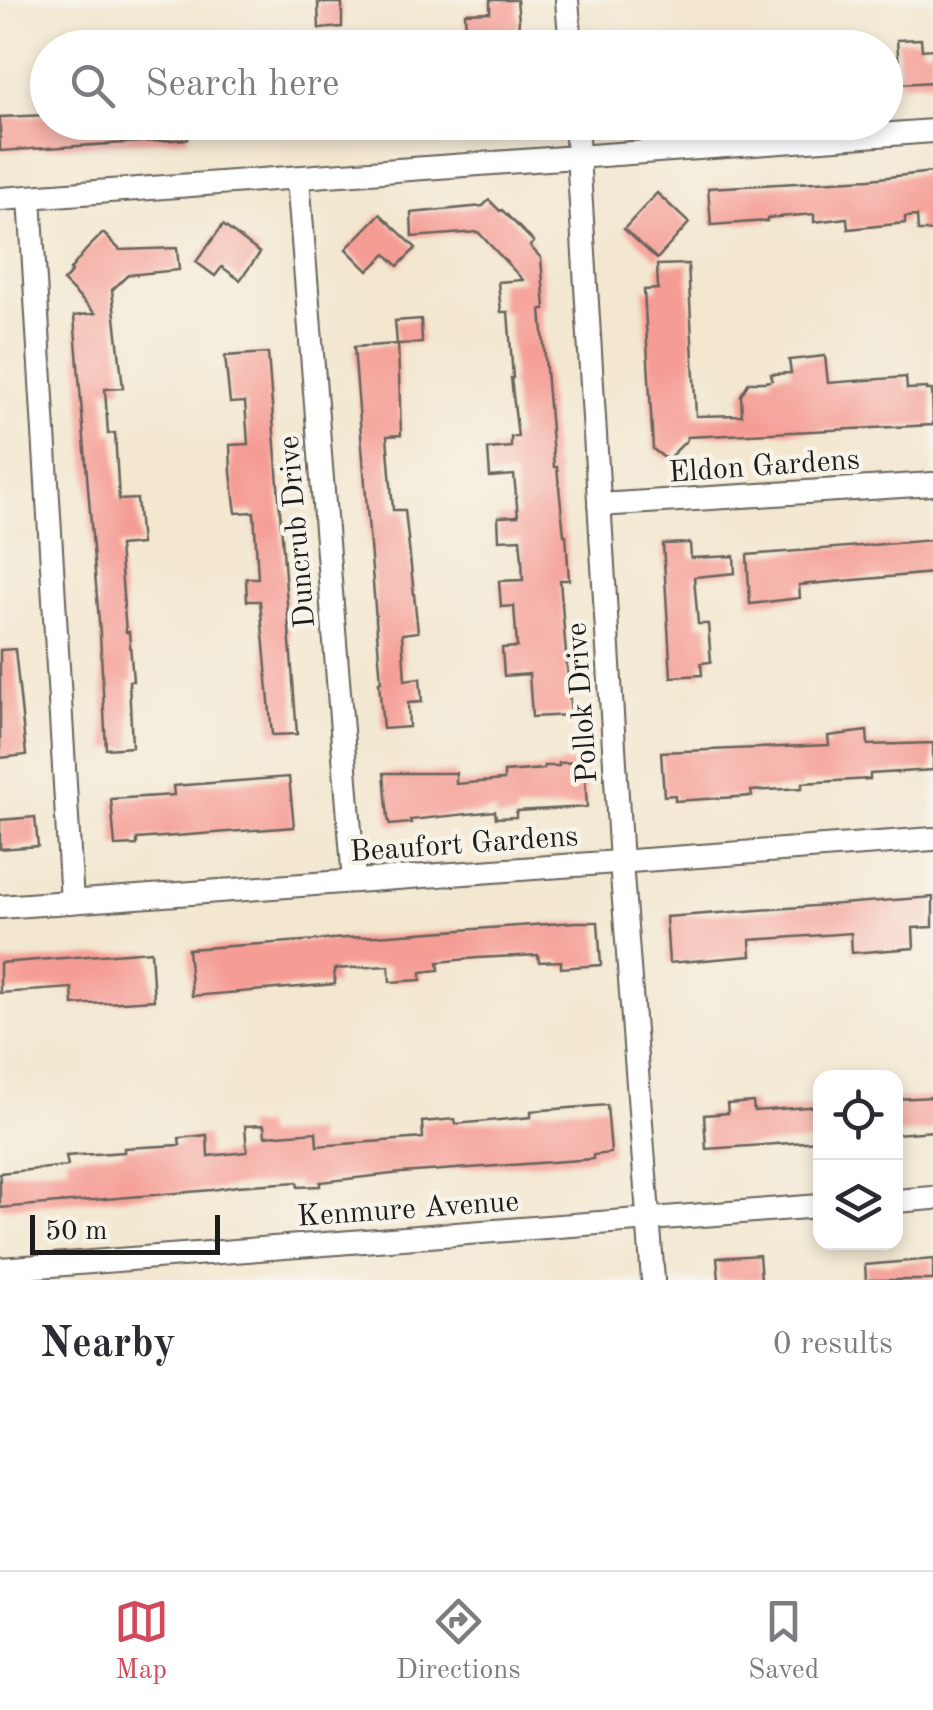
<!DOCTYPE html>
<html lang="en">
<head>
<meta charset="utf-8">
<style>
  :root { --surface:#fff; --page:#f2f2f3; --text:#2b2b33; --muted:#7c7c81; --line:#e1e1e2; --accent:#d1495b }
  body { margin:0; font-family:"Old Standard TT",serif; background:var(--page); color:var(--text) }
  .controls { position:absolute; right:30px; bottom:30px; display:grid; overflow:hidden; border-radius:20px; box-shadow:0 5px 15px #0003 }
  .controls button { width:90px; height:90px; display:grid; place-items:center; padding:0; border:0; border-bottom:2px solid var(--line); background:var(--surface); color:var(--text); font:50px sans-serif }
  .scale { position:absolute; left:30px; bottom:25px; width:190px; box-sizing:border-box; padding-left:10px; border:5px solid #1c1c1c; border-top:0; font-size:28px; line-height:35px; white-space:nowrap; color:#1c1c1c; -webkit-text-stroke:8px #f7f3e8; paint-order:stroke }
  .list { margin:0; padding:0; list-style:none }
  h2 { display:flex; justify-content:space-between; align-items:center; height:130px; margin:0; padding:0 40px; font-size:42px }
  h2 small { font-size:32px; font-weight:400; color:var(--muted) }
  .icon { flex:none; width:55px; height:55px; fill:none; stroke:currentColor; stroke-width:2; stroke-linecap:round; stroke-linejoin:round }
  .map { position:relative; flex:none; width:933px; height:1280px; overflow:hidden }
  .search { position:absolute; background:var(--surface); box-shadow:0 5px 15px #0003; left:30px; right:30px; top:30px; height:110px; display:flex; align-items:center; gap:25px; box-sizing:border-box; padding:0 35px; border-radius:55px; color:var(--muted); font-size:38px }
  .sheet { height:290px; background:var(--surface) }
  nav { display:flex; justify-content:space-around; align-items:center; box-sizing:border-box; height:140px; border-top:2px solid var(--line); background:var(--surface); font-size:28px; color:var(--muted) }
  nav a { display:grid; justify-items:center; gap:5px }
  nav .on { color:var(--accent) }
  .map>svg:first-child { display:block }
</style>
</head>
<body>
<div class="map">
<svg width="933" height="1280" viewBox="0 0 933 1280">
  <rect width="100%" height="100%" fill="#f7f3e8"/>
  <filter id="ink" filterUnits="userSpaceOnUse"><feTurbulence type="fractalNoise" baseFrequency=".01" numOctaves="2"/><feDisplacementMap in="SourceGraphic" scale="20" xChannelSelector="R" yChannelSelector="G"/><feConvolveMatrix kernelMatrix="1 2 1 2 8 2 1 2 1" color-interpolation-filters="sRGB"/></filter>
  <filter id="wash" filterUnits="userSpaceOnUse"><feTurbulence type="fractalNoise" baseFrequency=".0048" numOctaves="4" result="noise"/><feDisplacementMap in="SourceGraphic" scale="40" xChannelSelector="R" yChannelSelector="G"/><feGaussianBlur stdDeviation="2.25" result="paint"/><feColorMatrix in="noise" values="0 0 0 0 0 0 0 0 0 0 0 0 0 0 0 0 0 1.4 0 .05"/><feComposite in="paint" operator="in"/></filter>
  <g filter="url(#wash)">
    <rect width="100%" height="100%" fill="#f3e7d0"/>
    <g id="blocks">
      <path fill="#f59d95" d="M 490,0 L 517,0 L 519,21 L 516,46 L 495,46 L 496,33 L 466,34 L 465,13 L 490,12 Z
        M 318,3 L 342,3 L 342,27 L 319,29 Z
        M 921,39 L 922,50 L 933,49 L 933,82 L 900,84 L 897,40 Z
        M 48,115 L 48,122 L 188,122 L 188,139 L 0,151 L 0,117 Z
        M 933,172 L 933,231 L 918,231 L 917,216 L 905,217 L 905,223 L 848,229 L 847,218 L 814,222 L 814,214 L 767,218 L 767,221 L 711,225 L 708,188 L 870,179 Z
        M 657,193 L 689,223 L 657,259 L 624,229 Z
        M 489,200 L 500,211 L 502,210 L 534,242 L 530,246 L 541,258 L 545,309 L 541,309 L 554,467 L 557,467 L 564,535 L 566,535 L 569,580 L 560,580 L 571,715 L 532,717 L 529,674 L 504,676 L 502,648 L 517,647 L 514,606 L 501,607 L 499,581 L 523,580 L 522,560 L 520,539 L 499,540 L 498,517 L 518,516 L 514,475 L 490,477 L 488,449 L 511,447 L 511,437 L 518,437 L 511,378 L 513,378 L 508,312 L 501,312 L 498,282 L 523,280 L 478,232 L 412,237 L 411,213 L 483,206 Z
        M 380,214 L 416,248 L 398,266 L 386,254 L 368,271 L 346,249 Z
        M 223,225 L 260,253 L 240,280 L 222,267 L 215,276 L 196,262 Z
        M 103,233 L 120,250 L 177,248 L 179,270 L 128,275 L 112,290 L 123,388 L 105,389 L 108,434 L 115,433 L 119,500 L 137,499 L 141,544 L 119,546 L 126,632 L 129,632 L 133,681 L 129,681 L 132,747 L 106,749 L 100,634 L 74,316 L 95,313 L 63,281 L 72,272 L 70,270 L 86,250 Z
        M 688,264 L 696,416 L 742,415 L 741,395 L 749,382 L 766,382 L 772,380 L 771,374 L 791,373 L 789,360 L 825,356 L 828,383 L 906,377 L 907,389 L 927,388 L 927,390 L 932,390 L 933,425 L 687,437 L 687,440 L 667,460 L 653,449 L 644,290 L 658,289 L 657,265 Z
        M 421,319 L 422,343 L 398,344 L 401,435 L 387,436 L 393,510 L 405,510 L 418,632 L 402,634 L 405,680 L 420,678 L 422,702 L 408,703 L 409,727 L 383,729 L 379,682 L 381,682 L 354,347 L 397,344 L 395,321 Z
        M 268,353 L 297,734 L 272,735 L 260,601 L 247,601 L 246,578 L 258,578 L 254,512 L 236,513 L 231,473 L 230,445 L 248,444 L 245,402 L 230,403 L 225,356 Z
        M 933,540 L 933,573 L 799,585 L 800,598 L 750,604 L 747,555 Z
        M 690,543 L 691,558 L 734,556 L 735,573 L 694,577 L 698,624 L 708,624 L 711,662 L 701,663 L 702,675 L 671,677 L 663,544 Z
        M 15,649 L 26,755 L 0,758 L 0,650 Z
        M 867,731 L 868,745 L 933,743 L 933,770 L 870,774 L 870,779 L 802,783 L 802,788 L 751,791 L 752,796 L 675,801 L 675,795 L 664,796 L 661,752 L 829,745 L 828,736 Z
        M 584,762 L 587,807 L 516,811 L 516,817 L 496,818 L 495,811 L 410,820 L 411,823 L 390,825 L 388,818 L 384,773 L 456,773 L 456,784 L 504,780 L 504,772 L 544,769 L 544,766 L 559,766 L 559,763 Z
        M 289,777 L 294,827 L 137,839 L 137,845 L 115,846 L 111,799 L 174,795 L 173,786 Z
        M 35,817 L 38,846 L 0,849 L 0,820 Z
        M 933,897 L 933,927 L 913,928 L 914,948 L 852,953 L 851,933 L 750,940 L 751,956 L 669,963 L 666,917 Z
        M 576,922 L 598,922 L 601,965 L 561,968 L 561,961 L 539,962 L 538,955 L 477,958 L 438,962 L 439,970 L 421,972 L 421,980 L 390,982 L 389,966 L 334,969 L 335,984 L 192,996 L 188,949 Z
        M 151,951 L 154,1000 L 73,1005 L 72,988 L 0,993 L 0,963 Z
        M 933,1097 L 933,1131 L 896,1134 L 896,1099 Z
        M 753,1102 L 754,1111 L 820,1106 L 820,1141 L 706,1149 L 704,1115 L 728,1113 L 727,1104 Z
        M 607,1105 L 611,1153 L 593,1155 L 593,1159 L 401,1173 L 320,1182 L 320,1186 L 298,1187 L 297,1182 L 237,1186 L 212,1190 L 0,1208 L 0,1173 L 68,1166 L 66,1156 L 124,1152 L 124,1148 L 180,1145 L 179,1138 L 207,1135 L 208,1156 L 247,1152 L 245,1126 L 264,1125 L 265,1136 L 316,1132 L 317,1146 L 423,1138 L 422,1122 L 455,1119 L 456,1124 L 531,1117 L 531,1111 Z
        M 759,1255 L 761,1280 L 719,1280 L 717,1258 Z
        M 933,1259 L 933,1280 L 866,1280 L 865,1265 Z"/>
    </g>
  </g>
  <g filter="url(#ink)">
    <use href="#blocks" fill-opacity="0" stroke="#67635b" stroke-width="2.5"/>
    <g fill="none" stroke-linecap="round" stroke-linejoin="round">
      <defs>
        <path id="street" d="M 567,0 L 571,48
          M 576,122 L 621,862 L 653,1280
          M 298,178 L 354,881
          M 30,197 L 72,902
          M 0,199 L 933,131
          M 599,505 L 933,484
          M 0,907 L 933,839
          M 896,1201 L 933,1198
          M 0,1269 L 820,1206"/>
      </defs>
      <use href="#street" stroke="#67635b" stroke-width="26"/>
      <use href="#street" stroke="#fff" stroke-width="22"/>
    </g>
  </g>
  <g text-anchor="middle" stroke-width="9" stroke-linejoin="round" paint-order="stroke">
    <g font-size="30" fill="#1c1c1c" stroke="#f7f3e8">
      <text transform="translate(764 465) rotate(-4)" y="10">Eldon Gardens</text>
      <text transform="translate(296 532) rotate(-95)" y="10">Duncrub Drive</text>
      <text transform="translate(581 703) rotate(-94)" y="10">Pollok Drive</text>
      <text transform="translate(464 843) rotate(-4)" y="10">Beaufort Gardens</text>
      <text transform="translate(408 1208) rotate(-4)" y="10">Kenmure Avenue</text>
    </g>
  </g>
</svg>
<div class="controls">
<button><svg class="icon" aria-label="locate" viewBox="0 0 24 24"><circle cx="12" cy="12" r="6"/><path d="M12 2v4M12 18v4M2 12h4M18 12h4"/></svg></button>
<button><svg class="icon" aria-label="layers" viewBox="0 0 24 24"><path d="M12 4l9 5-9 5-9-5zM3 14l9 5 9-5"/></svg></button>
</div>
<div class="scale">50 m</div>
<div class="search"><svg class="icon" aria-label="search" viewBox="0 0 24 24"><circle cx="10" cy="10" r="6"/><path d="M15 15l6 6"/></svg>Search here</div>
</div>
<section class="sheet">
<h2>Nearby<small>0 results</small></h2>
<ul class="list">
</ul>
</section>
<nav>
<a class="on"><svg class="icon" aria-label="map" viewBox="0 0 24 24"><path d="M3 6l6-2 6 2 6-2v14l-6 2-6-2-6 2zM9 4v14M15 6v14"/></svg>Map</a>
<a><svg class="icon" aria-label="directions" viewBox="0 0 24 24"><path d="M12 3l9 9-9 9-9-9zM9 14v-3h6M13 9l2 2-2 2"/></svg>Directions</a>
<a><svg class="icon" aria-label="saved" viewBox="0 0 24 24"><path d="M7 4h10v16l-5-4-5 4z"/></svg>Saved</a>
</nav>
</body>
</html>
